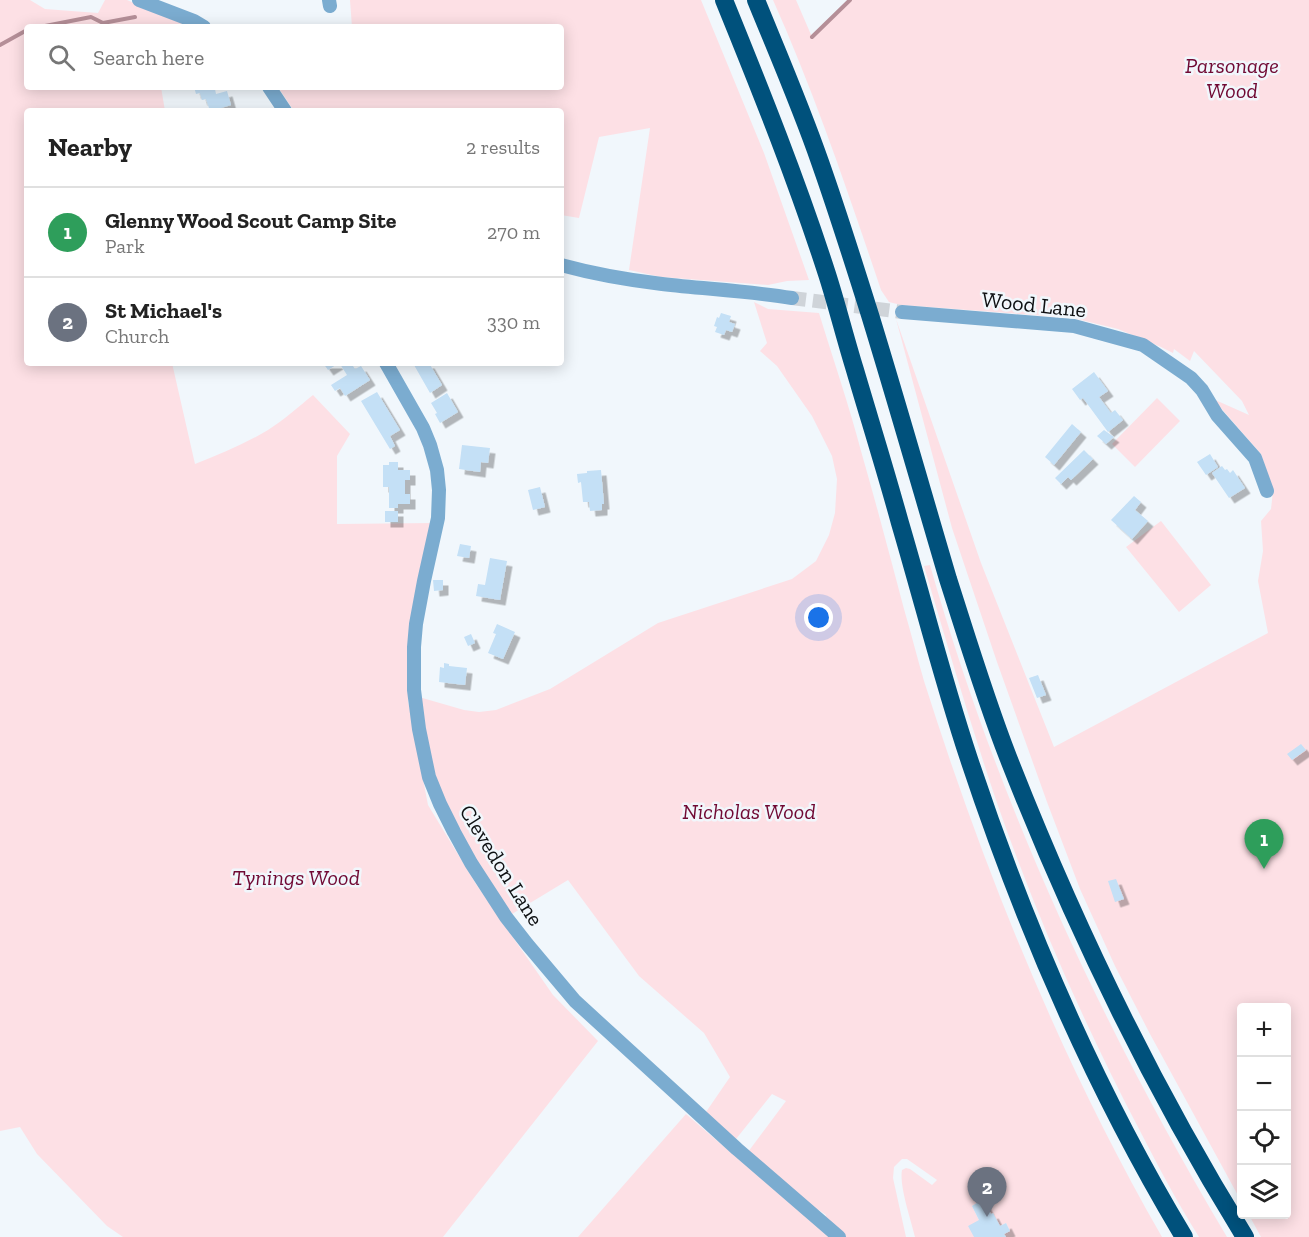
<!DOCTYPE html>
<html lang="en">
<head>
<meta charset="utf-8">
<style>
  :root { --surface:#fff; --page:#f6f6f6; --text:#222; --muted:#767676; --line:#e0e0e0; --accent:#d24572 }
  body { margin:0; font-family:"Zilla Slab",serif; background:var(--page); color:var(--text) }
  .controls { position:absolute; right:18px; bottom:18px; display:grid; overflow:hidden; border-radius:6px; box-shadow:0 3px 15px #0003 }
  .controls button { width:54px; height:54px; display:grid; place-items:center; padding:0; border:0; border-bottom:2px solid var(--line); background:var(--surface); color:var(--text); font:30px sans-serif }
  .you { position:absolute; left:819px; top:618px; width:21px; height:21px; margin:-15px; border:4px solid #fff; border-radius:50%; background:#1a73e8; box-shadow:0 0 0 9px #1a73e833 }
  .badge { display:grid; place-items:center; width:39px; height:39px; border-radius:50%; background:var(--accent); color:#fff; font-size:20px; font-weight:700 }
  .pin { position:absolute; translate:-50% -50px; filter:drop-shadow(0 2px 3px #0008) }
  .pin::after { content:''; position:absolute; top:32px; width:21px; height:18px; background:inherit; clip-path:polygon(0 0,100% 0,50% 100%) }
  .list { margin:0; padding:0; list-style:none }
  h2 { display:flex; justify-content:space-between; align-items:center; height:78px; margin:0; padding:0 24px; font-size:26px }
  h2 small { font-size:20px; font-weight:400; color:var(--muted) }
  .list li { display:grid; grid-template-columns:39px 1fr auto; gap:18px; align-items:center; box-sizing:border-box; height:90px; padding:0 24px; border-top:2px solid var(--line) }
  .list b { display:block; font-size:22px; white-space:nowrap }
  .list p { margin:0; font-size:20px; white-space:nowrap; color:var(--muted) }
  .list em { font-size:20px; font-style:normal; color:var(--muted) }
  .icon { flex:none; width:33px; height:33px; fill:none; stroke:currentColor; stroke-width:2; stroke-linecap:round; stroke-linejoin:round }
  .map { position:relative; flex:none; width:1309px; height:1237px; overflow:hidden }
  .search { position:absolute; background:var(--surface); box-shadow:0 3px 15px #0003; left:24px; top:24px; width:540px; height:66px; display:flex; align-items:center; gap:15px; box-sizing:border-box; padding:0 21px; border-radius:6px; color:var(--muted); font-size:22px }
  .panel { position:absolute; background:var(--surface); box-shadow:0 3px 15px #0003; left:24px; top:108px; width:540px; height:258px; border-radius:6px }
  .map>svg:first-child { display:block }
</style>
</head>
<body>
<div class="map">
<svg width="1309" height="1237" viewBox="0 0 1309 1237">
  <defs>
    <filter id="shadow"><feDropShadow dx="5.5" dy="5.5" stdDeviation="0" flood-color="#0004"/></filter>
  </defs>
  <rect width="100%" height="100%" fill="#f1f7fc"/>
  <path fill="#fde0e5" d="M 0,0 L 30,0 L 45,9 L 98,13 L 105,0 L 127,0 L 145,8 L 186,23 L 165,27 L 27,27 L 27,87 L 161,87 L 165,111 L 27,111 L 27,363 L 172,363 L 195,464 C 220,454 245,444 268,430 C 284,420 298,407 313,395 L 350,434 L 337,456 L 337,524 L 433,523 L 408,665 L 408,701 L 428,805 L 476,884 L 553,995 L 598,1041 L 443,1237 L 123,1237 L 107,1226 L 37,1154 L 20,1127 L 0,1131 Z
    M 350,0 L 701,0 L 764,153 L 809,280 L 787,281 L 768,285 L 661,277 L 629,270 L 650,128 L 599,137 L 579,218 L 561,215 L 561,111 L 294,111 L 278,87 L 561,87 L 561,27 L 352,27 Z
    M 773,0 L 796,0 L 812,37 L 850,0 L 1309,0 L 1309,1237 L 1261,1237 L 1249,1215 L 1286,1214 L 1286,1008 L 1242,1008 L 1241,1201 L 1150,1034 L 1115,966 L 1080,889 L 1047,802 L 997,662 L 952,528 L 896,319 L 981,563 L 1054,747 L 1268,633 L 1258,581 L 1263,551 L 1261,521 L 1271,509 L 1273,491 L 1261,454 L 1213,399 L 1249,415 L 1242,401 L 1194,351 L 1190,361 L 1174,349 L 1173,353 L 1161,347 L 1118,329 L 1073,318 L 901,305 L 889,302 L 881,290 C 848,192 815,94 773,0 Z
    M 754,302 L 768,309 L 819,313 C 833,359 849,405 861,451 C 876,503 890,556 904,609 C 911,633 917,657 924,681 C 985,874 1061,1061 1162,1237 L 1006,1237 L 1004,1234 L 1010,1231 L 1006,1223 L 1000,1226 L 993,1214 L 991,1214 L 983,1200 L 972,1206 L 979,1220 L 974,1237 L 915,1237 C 911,1220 899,1186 902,1170 L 906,1168 L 910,1169 L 932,1185 L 937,1180 L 907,1159 L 902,1159 L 894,1167 L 893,1178 L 906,1237 L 844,1237 L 824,1221 L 826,1215 L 819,1210 L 814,1213 L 748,1152 L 786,1101 L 772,1094 L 736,1139 L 706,1112 L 730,1077 L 704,1033 L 639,976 L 568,880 L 512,914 C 478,866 446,813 429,756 C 424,737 422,716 419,697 L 464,710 L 479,712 L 496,710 L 550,689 L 658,623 L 792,579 L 816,561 L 829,535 L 835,513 L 837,479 L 832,456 L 812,416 L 777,366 L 760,351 L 767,343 Z
    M 1157,398 L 1180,421 L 1135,467 L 1112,444 Z
    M 1161,521 L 1211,585 L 1179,612 L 1126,547 Z
    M 930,565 C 997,801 1102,1027 1227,1237 L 1199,1237 C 1177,1202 1158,1166 1139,1129 C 1084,1024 1035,913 996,800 C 970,723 947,644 924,566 Z
    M 686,1114 L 829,1237 L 578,1237 Z"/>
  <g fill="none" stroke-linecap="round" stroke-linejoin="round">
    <path stroke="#b58f98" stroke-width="4" d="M 40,27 L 91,17 L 103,23 L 135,17
      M 812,37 L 850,0
      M 0,45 L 27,30"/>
  </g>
  <path fill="#c4e0f6" filter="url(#shadow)" d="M 194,87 L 208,87 L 209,90 L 215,89 L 216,94 L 227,91 L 231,105 L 221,108 L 221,111 L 210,111 L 206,99 L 202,100 L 200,93 L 196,94 Z
    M 721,313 L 731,316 L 729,322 L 735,324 L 732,332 L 726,330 L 724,335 L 715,332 L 717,327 L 714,326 L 717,317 L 719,318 Z
    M 323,363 L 339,363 L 328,370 Z
    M 342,363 L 351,363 L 355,369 L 361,366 L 370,380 L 345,396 L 340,388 L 335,391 L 331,385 L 347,375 L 340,364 Z
    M 417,363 L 429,363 L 442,385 L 430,393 L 414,365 Z
    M 1094,372 L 1108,391 L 1099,397 L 1111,413 L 1115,410 L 1123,420 L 1108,432 L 1083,398 L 1080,400 L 1072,389 Z
    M 377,392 L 400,430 L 390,436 L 395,446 L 390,449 L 361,401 Z
    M 447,393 L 458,412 L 440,423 L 435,414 L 437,413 L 431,403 Z
    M 1072,424 L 1081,432 L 1054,465 L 1045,457 Z
    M 1104,430 L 1114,437 L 1106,444 L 1097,436 Z
    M 462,445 L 490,448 L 488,463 L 481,462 L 480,472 L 459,469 Z
    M 1084,450 L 1093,459 L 1071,480 L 1068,477 L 1061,484 L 1055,478 Z
    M 1210,454 L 1218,467 L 1206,475 L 1197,462 Z
    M 389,462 L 398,462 L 398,470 L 410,470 L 410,480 L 405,480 L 405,494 L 410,494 L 410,504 L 398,504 L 398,508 L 389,508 L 389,487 L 383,487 L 383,465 L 389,465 Z
    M 1222,466 L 1225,470 L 1227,469 L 1230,473 L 1233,470 L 1245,488 L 1229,498 L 1212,473 Z
    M 601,470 L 604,504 L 602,504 L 602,510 L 590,511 L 589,502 L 583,502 L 581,482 L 578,483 L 577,474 L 587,473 L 587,471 Z
    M 540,487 L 545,507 L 533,510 L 528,490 Z
    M 1134,496 L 1141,502 L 1135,510 L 1148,521 L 1132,539 L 1111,520 Z
    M 385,511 L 398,511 L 398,522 L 385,522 Z
    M 460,544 L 471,546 L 469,558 L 457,556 Z
    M 490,558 L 507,561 L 500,600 L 476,596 L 478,584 L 485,585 Z
    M 433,580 L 443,580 L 443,590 L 434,591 Z
    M 497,624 L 515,632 L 503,659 L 488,653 L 496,634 L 493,633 Z
    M 471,634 L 475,643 L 468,646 L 464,637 Z
    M 444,663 L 449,664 L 449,666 L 467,668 L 465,685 L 439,682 L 440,667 L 444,668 Z
    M 1038,675 L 1046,695 L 1037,698 L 1029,678 Z
    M 1301,744 L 1306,750 L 1292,760 L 1287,754 Z
    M 1116,879 L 1124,899 L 1115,902 L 1108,881 Z
    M 983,1199 L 991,1214 L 993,1213 L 1000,1226 L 1006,1223 L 1010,1231 L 1004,1234 L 1006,1237 L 974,1237 L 968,1226 L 979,1220 L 972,1206 Z"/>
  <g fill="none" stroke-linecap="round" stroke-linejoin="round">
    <path stroke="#cfd4d9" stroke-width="14" stroke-dasharray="14 7" stroke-linecap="butt" d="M 792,298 L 902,312"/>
    <path stroke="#7bacd0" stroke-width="14" d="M 139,0 L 194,21 L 204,27
      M 329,0 L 330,6
      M 269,87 L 285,111
      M 561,265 C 594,274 628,280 662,284 C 705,289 749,291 792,298
      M 902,312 L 1074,326 L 1143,345 L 1191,378 L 1202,390 L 1217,415 L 1255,458 L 1267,491
      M 386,363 L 423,428 L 430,445 L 437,470 L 439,490 L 438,518 L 424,581 L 416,624 L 414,647 L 414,690 L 419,729 L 429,777 L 440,804 L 454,832 L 471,863 L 506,917 L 527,944 L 575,1001 L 737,1149 L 839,1237"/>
    <path stroke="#00517c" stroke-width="18" d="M 724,0 C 761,91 797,181 827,274 C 837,305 845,338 855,370 C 870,421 886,472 900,523 C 923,601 943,681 969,759 C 1024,925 1094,1087 1184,1237
      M 756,0 C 778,54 801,107 820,162 C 838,213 854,264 870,315 C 897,403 922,491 948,579 C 967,638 985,698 1008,757 C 1073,923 1151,1085 1245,1237"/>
  </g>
  <g text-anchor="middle" stroke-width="5" stroke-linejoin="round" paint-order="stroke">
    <g font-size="22" font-style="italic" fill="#700933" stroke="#f1f7fc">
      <text x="1232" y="73">Parsonage<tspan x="1232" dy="25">Wood</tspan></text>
      <text x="749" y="819">Nicholas Wood</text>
      <text x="296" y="885">Tynings Wood</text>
    </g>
    <g font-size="22" fill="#0e1012" stroke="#f1f7fc">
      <text transform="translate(1034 304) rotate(6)" y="8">Wood Lane</text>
      <text transform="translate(502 865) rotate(58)" y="8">Clevedon Lane</text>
    </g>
  </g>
</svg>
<div class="controls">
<button>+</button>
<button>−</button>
<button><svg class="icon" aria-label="locate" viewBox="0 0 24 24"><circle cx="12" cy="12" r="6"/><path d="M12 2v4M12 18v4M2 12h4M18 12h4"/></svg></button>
<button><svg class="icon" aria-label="layers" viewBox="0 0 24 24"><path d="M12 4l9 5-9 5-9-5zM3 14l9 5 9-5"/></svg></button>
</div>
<div class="you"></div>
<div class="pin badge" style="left:1264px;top:869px;background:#2e9e5b">1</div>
<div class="pin badge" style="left:987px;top:1217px;background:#6b7280">2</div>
<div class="search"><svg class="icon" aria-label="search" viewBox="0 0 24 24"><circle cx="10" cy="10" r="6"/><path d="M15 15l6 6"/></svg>Search here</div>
<section class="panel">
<h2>Nearby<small>2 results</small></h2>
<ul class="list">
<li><span class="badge" style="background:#2e9e5b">1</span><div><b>Glenny Wood Scout Camp Site</b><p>Park</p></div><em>270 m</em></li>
<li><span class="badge" style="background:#6b7280">2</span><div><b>St Michael's</b><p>Church</p></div><em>330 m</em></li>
</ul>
</section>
</div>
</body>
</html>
